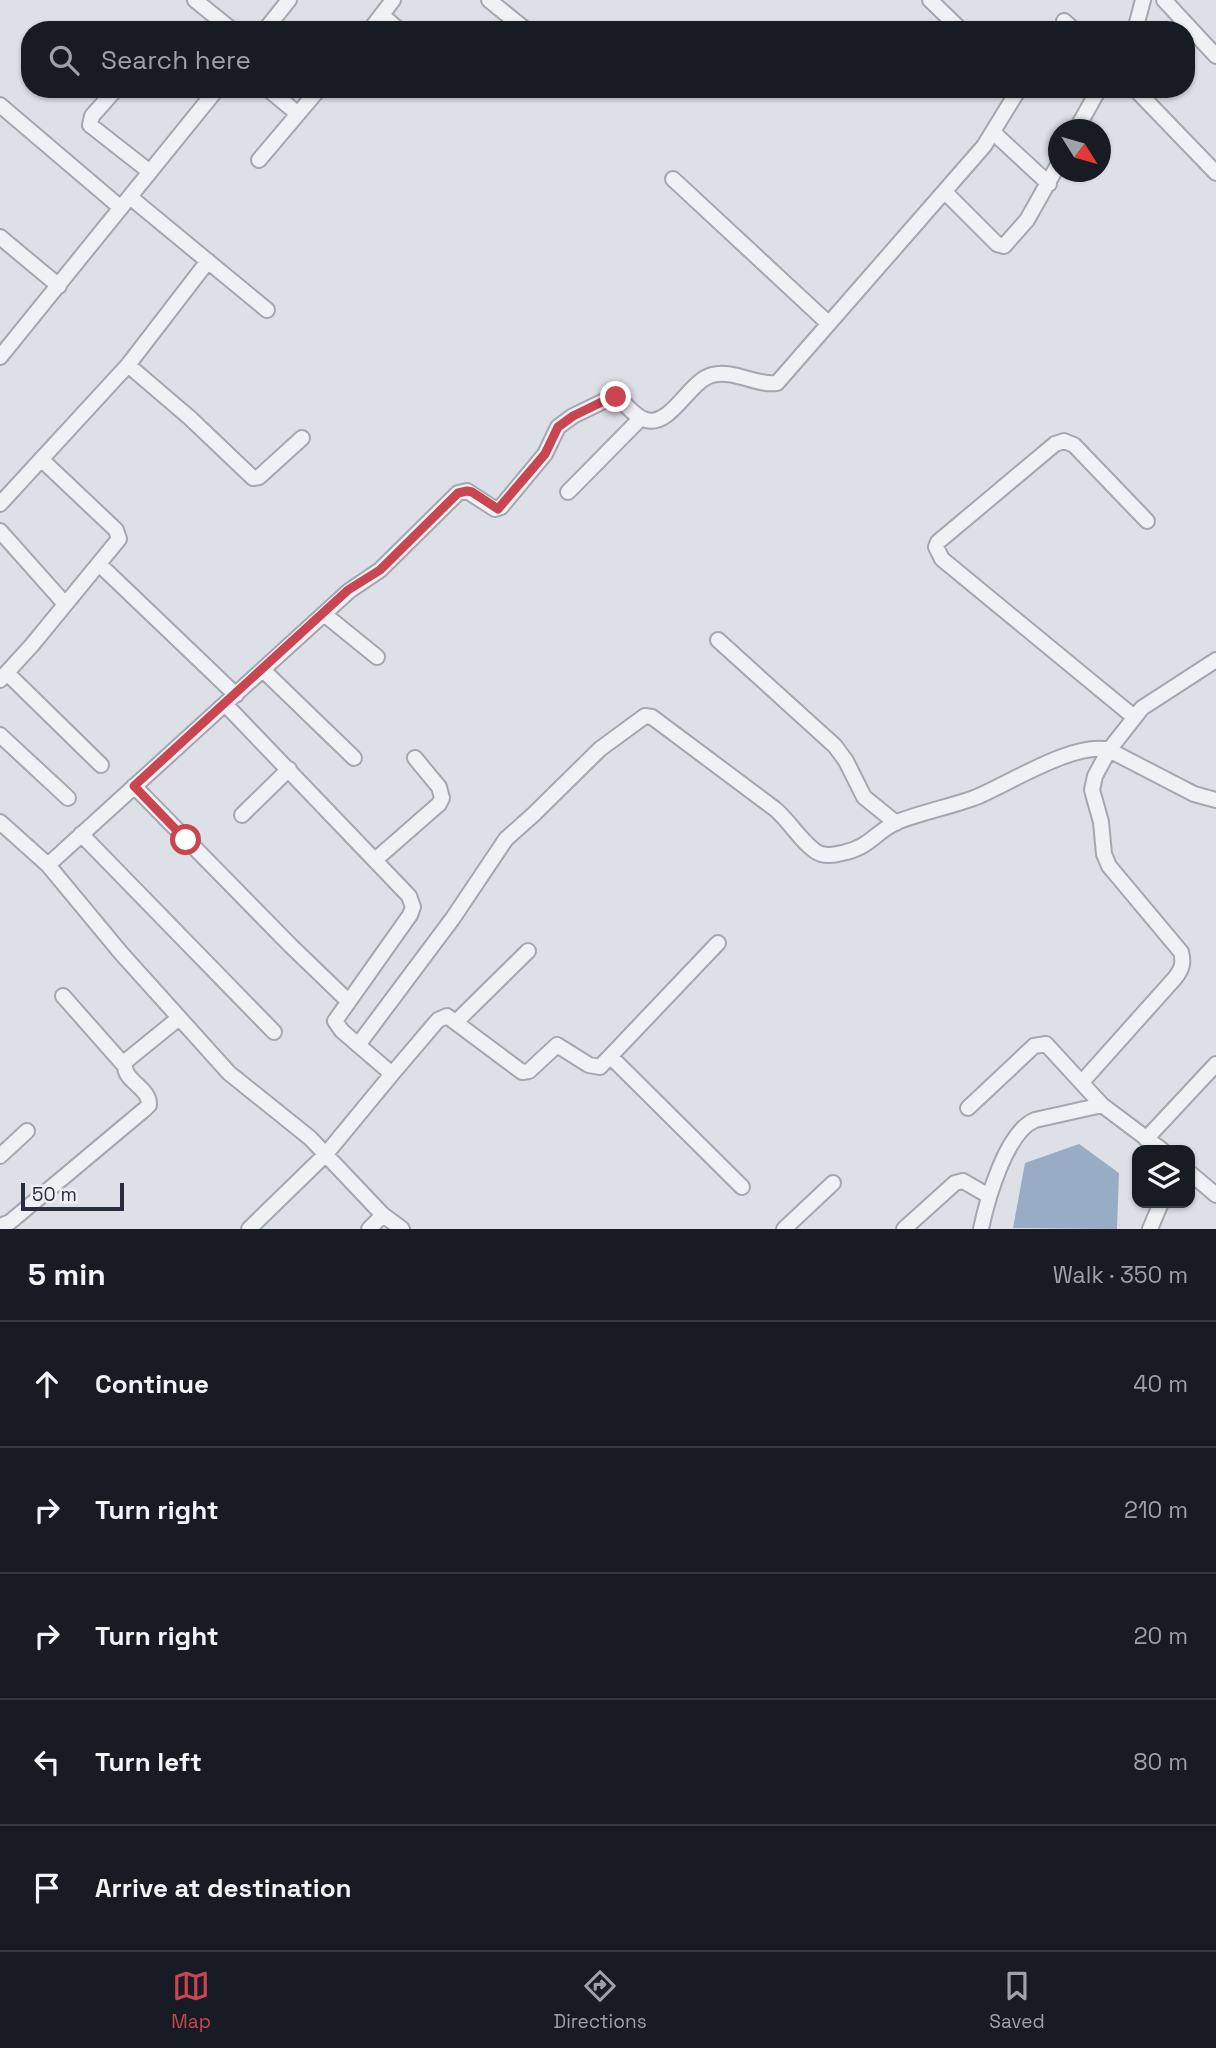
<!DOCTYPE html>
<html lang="en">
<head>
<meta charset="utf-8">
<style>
  :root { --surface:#171b24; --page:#242831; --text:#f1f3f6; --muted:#9ea1a6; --line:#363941; --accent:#c94550 }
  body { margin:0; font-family:"Space Grotesk",sans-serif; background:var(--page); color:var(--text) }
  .controls { position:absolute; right:21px; bottom:21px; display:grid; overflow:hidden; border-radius:14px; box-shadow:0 2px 5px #0004 }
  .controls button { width:63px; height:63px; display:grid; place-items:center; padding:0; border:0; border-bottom:2px solid var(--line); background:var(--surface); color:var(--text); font:35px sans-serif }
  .compass { position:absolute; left:1048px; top:119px; width:63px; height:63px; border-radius:50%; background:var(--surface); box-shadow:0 2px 5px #0004; rotate:127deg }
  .scale { position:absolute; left:21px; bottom:18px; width:103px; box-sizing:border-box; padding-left:7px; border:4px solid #272e3d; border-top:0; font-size:19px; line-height:24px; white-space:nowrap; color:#272e3d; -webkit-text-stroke:5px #eceff4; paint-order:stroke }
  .stop { position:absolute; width:21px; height:21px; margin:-16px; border:5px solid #c94550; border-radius:50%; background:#fff }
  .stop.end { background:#c94550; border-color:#fff; box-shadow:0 2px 7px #0008 }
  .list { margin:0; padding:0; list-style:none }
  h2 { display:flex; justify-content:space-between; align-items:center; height:91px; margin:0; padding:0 28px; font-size:30px }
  h2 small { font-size:23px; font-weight:400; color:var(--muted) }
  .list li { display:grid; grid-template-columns:46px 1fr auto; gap:21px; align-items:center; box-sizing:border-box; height:126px; padding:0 28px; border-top:2px solid var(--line) }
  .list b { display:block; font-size:26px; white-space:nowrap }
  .list em { font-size:23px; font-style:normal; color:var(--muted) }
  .icon { flex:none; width:38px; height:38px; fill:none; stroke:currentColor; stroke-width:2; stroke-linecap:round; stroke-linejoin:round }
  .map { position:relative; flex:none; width:1216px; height:1229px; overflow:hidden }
  .search { position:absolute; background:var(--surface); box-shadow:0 2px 5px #0004; left:21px; right:21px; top:21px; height:77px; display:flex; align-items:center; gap:18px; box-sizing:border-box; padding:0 24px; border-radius:28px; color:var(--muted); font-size:26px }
  .sheet { height:721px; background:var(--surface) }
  nav { display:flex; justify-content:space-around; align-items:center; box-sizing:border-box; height:98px; border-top:2px solid var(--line); background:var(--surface); font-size:19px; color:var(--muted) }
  nav a { display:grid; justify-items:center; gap:4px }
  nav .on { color:var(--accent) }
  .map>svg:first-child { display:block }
</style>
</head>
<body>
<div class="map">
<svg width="1216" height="1229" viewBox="0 0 1216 1229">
  <rect width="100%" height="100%" fill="#dde0e7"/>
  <path fill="#99acc6" d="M 1079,1144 L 1119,1173 L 1117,1229 L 1013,1228 L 1025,1163 Z"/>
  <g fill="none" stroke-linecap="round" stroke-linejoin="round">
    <defs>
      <path id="street" d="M 195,0 L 232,30
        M 489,0 L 526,30
        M 930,0 L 961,30
        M 1164,0 L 1216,56
        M 382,15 L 399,30
        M 1064,21 L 1074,30
        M 265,30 L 289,0
        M 370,30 L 393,0
        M 1135,30 L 1143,0
        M 116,89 L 92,116 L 90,125 L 150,172
        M 268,89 L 298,114
        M 1135,89 L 1216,173
        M 0,105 L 121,208
        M 1076,130 L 1099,89
        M 994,133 L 1049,184
        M 259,160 L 319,89
        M 673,179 L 828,323
        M 945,192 L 997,244 L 1004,246 L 1027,220 L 1058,165
        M 130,197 L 267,310
        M 0,237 L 59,286
        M 0,357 L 217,89
        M 128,365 L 190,418 L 253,478 L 259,477 L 302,438
        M 568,492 L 641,418
        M 0,504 L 128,365 L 208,261
        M 0,531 L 65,604
        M 99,564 L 236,695
        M 324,614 L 377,657
        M 718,640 L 835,746 L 846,761 L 864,797 L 896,823
        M 263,670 L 354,758
        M 7,673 L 101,765
        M 0,680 L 32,645 L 119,539 L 116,530 L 41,459
        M 225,704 L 409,896 L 413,907 L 410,915 L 335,1021 L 342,1031 L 392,1074 L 326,1154 L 249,1229
        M 1134,717 L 942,559 L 936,547 L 938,542 L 1055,444 L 1064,441 L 1074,445 L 1147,521
        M 0,735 L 68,798
        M 134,786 L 291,946 L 348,1001
        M 242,815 L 289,769
        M 0,822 L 48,865 L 121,953 L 229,1073 L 310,1138 L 383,1215 L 402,1229
        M 81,834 L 274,1032
        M 375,860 L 439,804 L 442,798 L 439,787 L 415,758
        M 48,865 L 349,591 L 380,570 L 458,493 L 467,491 L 495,509 L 501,507 L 545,454 L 558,427 L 573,416 L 610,398 L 616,397 C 626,403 634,417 646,420 C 671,427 689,381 712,375 C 734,369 756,386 777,383 L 984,146 L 1019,89
        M 63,996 L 124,1065
        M 457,1021 L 528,951
        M 358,1045 L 453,918 L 506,839 L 534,814 L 600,749 L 645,716 L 652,717 L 775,809 C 789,820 806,849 821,854 C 828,856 835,855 842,853 C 871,847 875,832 897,822 C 922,812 949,807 974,798 C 1007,785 1074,741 1109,750 L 1194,794 L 1216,800
        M 611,1057 L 742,1187
        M 392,1074 L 438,1020 L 447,1016 L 522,1072 L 529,1071 L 557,1045 L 589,1065 L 600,1067 L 718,943
        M 1082,1082 L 1175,978 C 1182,969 1184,963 1181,952 L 1109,866 L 1104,854 L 1101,822 L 1092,790 L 1095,776 L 1109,750 L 1142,708 L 1216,660
        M 968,1108 L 1034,1046 L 1046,1044 L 1102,1105 L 1162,1150
        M 1146,1139 L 1216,1064
        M 0,1156 L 27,1131
        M 1190,1173 L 1216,1195
        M 0,1226 L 10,1222 L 145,1109 L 149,1105 C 150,1086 119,1080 126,1061 L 179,1018
        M 369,1229 L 383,1215
        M 784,1229 L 833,1183
        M 904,1229 L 955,1183 L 963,1181 L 989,1196
        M 981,1229 C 987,1200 1006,1132 1035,1120 L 1102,1105
        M 1150,1229 L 1161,1203"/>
    </defs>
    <use href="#street" stroke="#a3a7b1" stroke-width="18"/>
    <use href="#street" stroke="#f0f1f5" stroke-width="14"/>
  </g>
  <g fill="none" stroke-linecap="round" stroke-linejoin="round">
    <path stroke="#c94550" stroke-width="9" d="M 186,840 L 134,786 L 348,590 L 380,570 L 458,493 L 467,491 L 472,492 L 498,509 L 545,454 L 558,427 L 573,416 L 610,398 L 616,397"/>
  </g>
</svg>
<div class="controls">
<button><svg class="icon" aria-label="layers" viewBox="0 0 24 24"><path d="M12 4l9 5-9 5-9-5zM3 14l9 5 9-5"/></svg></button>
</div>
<svg class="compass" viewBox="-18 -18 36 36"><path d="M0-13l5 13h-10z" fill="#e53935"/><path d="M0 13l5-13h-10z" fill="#9ea1a6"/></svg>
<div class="scale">50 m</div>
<div class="stop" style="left:186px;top:840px"></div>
<div class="stop end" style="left:616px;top:397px"></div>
<div class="search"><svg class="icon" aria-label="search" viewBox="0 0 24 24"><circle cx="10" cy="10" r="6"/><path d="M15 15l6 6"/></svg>Search here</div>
</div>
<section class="sheet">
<h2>5 min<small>Walk · 350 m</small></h2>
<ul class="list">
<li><svg class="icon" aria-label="ahead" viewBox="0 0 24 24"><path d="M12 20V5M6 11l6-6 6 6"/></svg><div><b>Continue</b></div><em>40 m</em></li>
<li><svg class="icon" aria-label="right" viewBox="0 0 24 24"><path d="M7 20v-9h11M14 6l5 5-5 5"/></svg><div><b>Turn right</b></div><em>210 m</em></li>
<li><svg class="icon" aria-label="right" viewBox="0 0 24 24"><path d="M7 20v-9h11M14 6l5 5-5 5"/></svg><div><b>Turn right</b></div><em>20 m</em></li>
<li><svg class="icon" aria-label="left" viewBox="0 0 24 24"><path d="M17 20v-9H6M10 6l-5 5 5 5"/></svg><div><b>Turn left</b></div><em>80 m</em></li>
<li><svg class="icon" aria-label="arrive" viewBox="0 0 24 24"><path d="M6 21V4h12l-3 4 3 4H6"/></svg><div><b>Arrive at destination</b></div></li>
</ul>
</section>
<nav>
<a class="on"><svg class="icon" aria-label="map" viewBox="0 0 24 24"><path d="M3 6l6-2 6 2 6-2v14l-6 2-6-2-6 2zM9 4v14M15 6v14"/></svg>Map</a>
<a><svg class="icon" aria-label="directions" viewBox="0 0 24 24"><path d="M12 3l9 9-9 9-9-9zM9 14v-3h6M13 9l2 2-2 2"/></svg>Directions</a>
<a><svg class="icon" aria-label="saved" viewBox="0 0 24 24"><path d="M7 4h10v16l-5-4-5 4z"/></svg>Saved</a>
</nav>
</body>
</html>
